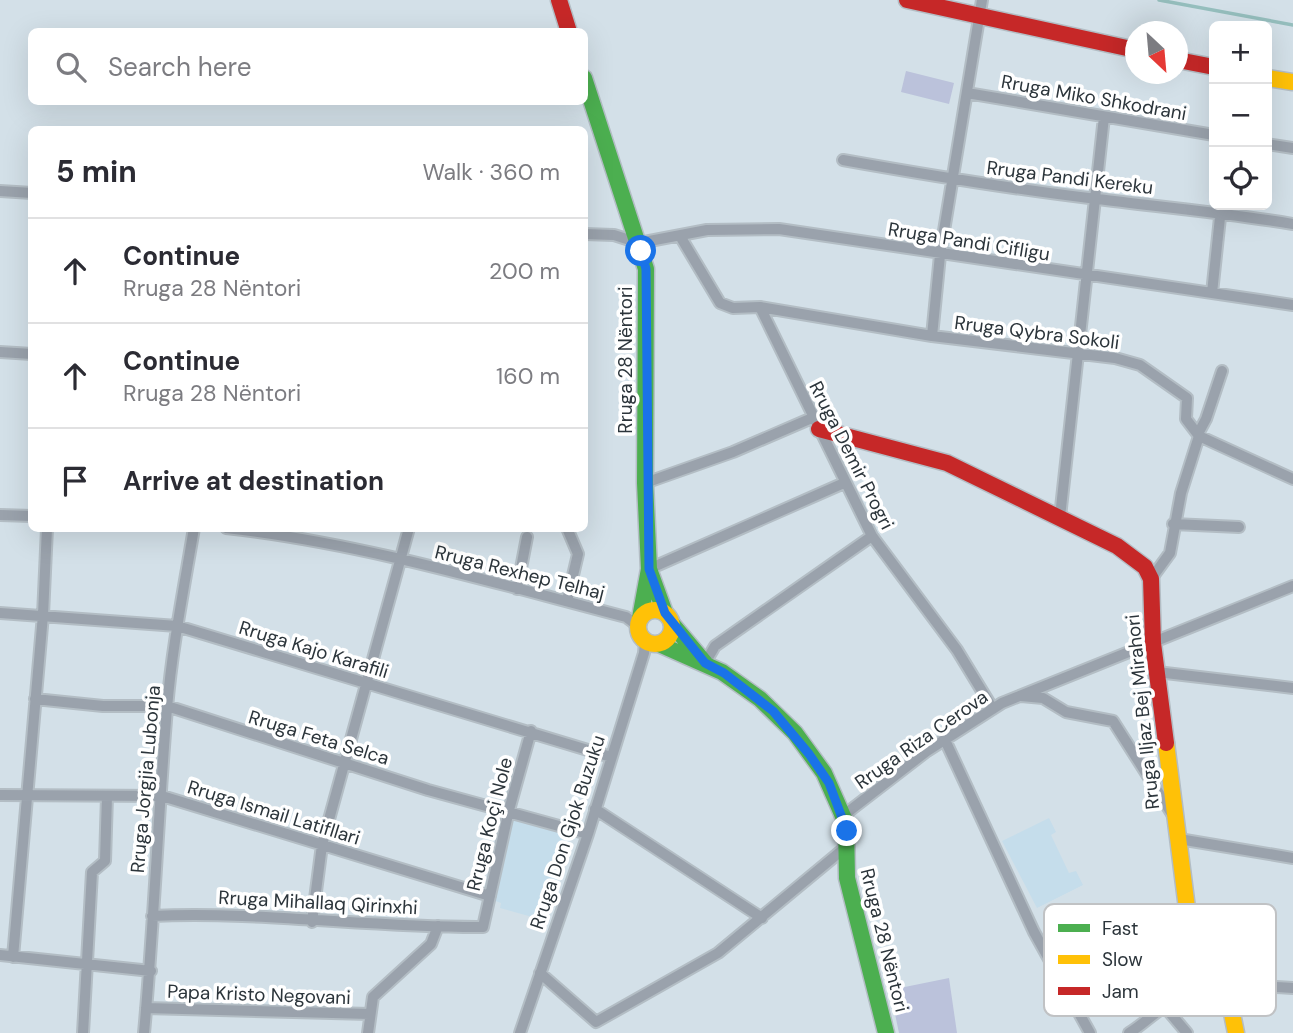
<!DOCTYPE html>
<html lang="en">
<head>
<meta charset="utf-8">
<style>
  :root { --surface:#fff; --page:#f7f7f7; --text:#2b2b33; --muted:#7c7c81; --line:#e1e1e2 }
  body { margin:0; font-family:"DM Sans",sans-serif; background:var(--page); color:var(--text) }
  .controls { position:absolute; right:21px; top:21px; display:grid; overflow:hidden; border-radius:10px; box-shadow:0 7px 28px #0002 }
  .controls button { width:63px; height:63px; display:grid; place-items:center; padding:0; border:0; border-bottom:2px solid var(--line); background:var(--surface); color:var(--text); font:35px sans-serif }
  .compass { position:absolute; left:1125px; top:21px; width:63px; height:63px; border-radius:50%; background:var(--surface); box-shadow:0 7px 28px #0002; rotate:154deg }
  .stop { position:absolute; width:21px; height:21px; margin:-16px; border:5px solid #1a73e8; border-radius:50%; background:#fff }
  .stop.end { background:#1a73e8; border-color:#fff; box-shadow:0 2px 7px #0008 }
  .list { margin:0; padding:0; list-style:none }
  h2 { display:flex; justify-content:space-between; align-items:center; height:91px; margin:0; padding:0 28px; font-size:30px }
  h2 small { font-size:23px; font-weight:400; color:var(--muted) }
  .list li { display:grid; grid-template-columns:46px 1fr auto; gap:21px; align-items:center; box-sizing:border-box; height:105px; padding:0 28px; border-top:2px solid var(--line) }
  .list b { display:block; font-size:26px; white-space:nowrap }
  .list p { margin:0; font-size:23px; white-space:nowrap; color:var(--muted) }
  .list em { font-size:23px; font-style:normal; color:var(--muted) }
  .icon { flex:none; width:38px; height:38px; fill:none; stroke:currentColor; stroke-width:2; stroke-linecap:round; stroke-linejoin:round }
  .map { position:relative; flex:none; width:1293px; height:1033px; overflow:hidden }
  .search { position:absolute; background:var(--surface); box-shadow:0 7px 28px #0002; left:28px; top:28px; width:560px; height:77px; display:flex; align-items:center; gap:18px; box-sizing:border-box; padding:0 24px; border-radius:10px; color:var(--muted); font-size:26px }
  .panel { position:absolute; background:var(--surface); box-shadow:0 7px 28px #0002; left:28px; top:126px; width:560px; height:406px; border-radius:10px }
  .map>svg:first-child { display:block }
</style>
</head>
<body>
<div class="map">
<svg width="1293" height="1033" viewBox="0 0 1293 1033">
  <rect width="100%" height="100%" fill="#d3e0e8"/>
  <path fill="#c5ddeb" d="M 513,817 L 572,832 L 543,920 L 500,908 L 501,903 L 493,900 Z
    M 1049,818 L 1056,832 L 1051,835 L 1069,873 L 1076,871 L 1083,885 L 1037,908 L 1002,841 Z"/>
  <path fill="#bbc2db" d="M 906,71 L 954,83 L 949,104 L 901,92 Z
    M 949,978 L 957,1033 L 899,1033 L 890,990 Z"/>
  <g fill="none" stroke-linecap="round" stroke-linejoin="round">
    <path stroke="#95bebd" stroke-width="3.5" d="M 1159,0 L 1293,25"/>
    <defs>
      <path id="street" d="M 967,93 L 1214,135
        M 1267,144 L 1293,148
        M 843,160 C 927,175 1012,189 1097,199 C 1162,207 1228,213 1293,224
        M 0,191 L 32,193
        M 584,234 L 614,235 L 639,243 L 707,230 L 779,229 L 1293,305
        M 680,236 L 720,303 L 733,308 L 760,307 L 872,536 L 957,650 L 993,709
        M 1212,293 L 1221,208
        M 760,307 L 932,336 L 1115,358 L 1140,365 L 1187,398 L 1186,419 L 1199,436 L 1181,493 L 1170,553 L 1151,579
        M 932,336 L 940,255 L 982,0
        M 0,352 L 32,354
        M 1199,432 L 1206,419 L 1222,371
        M 1199,436 L 1293,479
        M 645,483 L 733,452 L 812,418
        M 0,515 L 32,516
        M 1060,517 L 1104,117
        M 1173,524 L 1239,527
        M 226,528 C 361,543 495,583 626,617 L 638,626
        M 567,528 L 578,554 L 567,601
        M 649,569 L 844,483
        M 517,589 L 527,537
        M 0,613 L 177,626 L 611,757
        M 705,663 L 715,646 L 872,536
        M 1157,672 L 1293,688
        M 1021,696 L 1043,698 L 1066,712 L 1113,721 L 1174,817
        M 35,699 L 103,706 L 167,706 L 428,790 L 588,834
        M 945,740 L 1034,932 L 1090,1033
        M 0,795 L 162,796 L 490,896
        M 595,809 L 762,918
        M 844,815 L 927,751 L 1002,703 L 1293,586
        M 1179,839 L 1293,858
        M 152,916 C 261,911 373,928 483,927 L 509,810 L 531,731
        M 312,922 L 322,845 L 409,528
        M 0,955 L 151,971
        M 13,957 L 43,615 L 47,528
        M 540,973 L 596,1022 L 718,953 L 846,847
        M 1165,1007 L 1187,1033
        M 146,1008 L 370,1014
        M 83,1033 L 92,872 L 105,861 L 107,796
        M 144,1033 C 154,925 158,816 167,708 C 172,648 184,588 194,528
        M 368,1033 L 373,997 L 431,944 L 438,926
        M 520,1033 L 588,834 L 644,653 L 645,641
        M 1129,1033 C 1142,1025 1152,1015 1164,1007 C 1202,983 1250,985 1293,988"/>
      <path id="fast" d="M 584,78 L 646,269 L 645,483 L 649,569 L 640,618
        M 649,569 L 665,613
        M 672,624 L 705,663
        M 659,644 L 722,672 L 760,699 L 795,733 L 824,773 L 846,823 L 847,878 L 886,1033"/>
      <path id="slow" d="M 1267,78 L 1293,82
        M638 627a17 17 0 1 1 34 0a17 17 0 1 1-34 0Z
        M 1166,743 L 1189,924 L 1211,950 L 1224,974 L 1236,1033"/>
      <path id="jam" d="M 559,0 L 569,32
        M 907,0 L 1136,50
        M 1178,60 L 1214,67
        M 819,429 L 947,463 L 1117,546 L 1145,567 L 1151,579 L 1153,643 L 1166,743"/>
    </defs>
    <use href="#street" stroke="#b3bdc4" stroke-width="14"/>
    <use href="#fast" stroke="#b3bdc4" stroke-width="19"/>
    <use href="#slow" stroke="#b3bdc4" stroke-width="19"/>
    <use href="#jam" stroke="#b3bdc4" stroke-width="19"/>
    <use href="#street" stroke="#9aa2ac" stroke-width="10"/>
    <use href="#fast" stroke="#4caf50" stroke-width="16"/>
    <use href="#slow" stroke="#ffc107" stroke-width="16"/>
    <use href="#jam" stroke="#c62828" stroke-width="16"/>
  </g>
  <g fill="none" stroke-linecap="round" stroke-linejoin="round">
    <path stroke="#1a73e8" stroke-width="9" d="M 641,251 L 646,269 L 649,569 L 665,613 L 705,663 L 724,673 L 773,711 L 809,754 L 829,783 L 847,831"/>
  </g>
  <g text-anchor="middle" stroke-width="7" stroke-linejoin="round" paint-order="stroke">
    <g font-size="19" fill="#2c353b" stroke="#fff">
      <text transform="translate(1094 97) rotate(10)" y="7">Rruga Miko Shkodrani</text>
      <text transform="translate(1070 177) rotate(7)" y="7">Rruga Pandi Kereku</text>
      <text transform="translate(969 241) rotate(9)" y="7">Rruga Pandi Cifligu</text>
      <text transform="translate(1037 332) rotate(7)" y="7">Rruga Qybra Sokoli</text>
      <text transform="translate(625 360) rotate(-90)" y="7">Rruga 28 Nëntori</text>
      <text transform="translate(852 455) rotate(63)" y="7">Rruga Demir Progri</text>
      <text transform="translate(520 572) rotate(14)" y="7">Rruga Rexhep Telhaj</text>
      <text transform="translate(314 649) rotate(17)" y="7">Rruga Kajo Karafili</text>
      <text transform="translate(1142 712) rotate(-96)" y="7">Rruga Iljaz Bej Mirahori</text>
      <text transform="translate(319 737) rotate(17)" y="7">Rruga Feta Selca</text>
      <text transform="translate(921 739) rotate(-35)" y="7">Rruga Riza Cerova</text>
      <text transform="translate(145 779) rotate(-85)" y="7">Rruga Jorgjia Lubonja</text>
      <text transform="translate(274 812) rotate(17)" y="7">Rruga Ismail Latifllari</text>
      <text transform="translate(489 824) rotate(-76)" y="7">Rruga Koçi Nole</text>
      <text transform="translate(567 832) rotate(-72)" y="7">Rruga Don Gjok Buzuku</text>
      <text transform="translate(318 902) rotate(3)" y="7">Rruga Mihallaq Qirinxhi</text>
      <text transform="translate(885 940) rotate(76)" y="7">Rruga 28 Nëntori</text>
      <text transform="translate(259 994) rotate(2)" y="7">Papa Kristo Negovani</text>
    </g>
  </g>
  <rect x="1044" y="904" width="232" height="112" rx="10" fill="#fff" stroke="#c0c2c4" stroke-width="2"/>
  <rect x="1058" y="924" width="32" height="8" fill="#4caf50"/>
  <rect x="1058" y="955" width="32" height="9" fill="#ffc107"/>
  <rect x="1058" y="987" width="32" height="8" fill="#c62828"/>
  <g font-size="19" fill="#2c353b">
    <text x="1102" y="935">Fast</text>
    <text x="1102" y="966">Slow</text>
    <text x="1102" y="998">Jam</text>
  </g>
</svg>
<div class="controls">
<button>+</button>
<button>−</button>
<button><svg class="icon" aria-label="locate" viewBox="0 0 24 24"><circle cx="12" cy="12" r="6"/><path d="M12 2v4M12 18v4M2 12h4M18 12h4"/></svg></button>
</div>
<svg class="compass" viewBox="-18 -18 36 36"><path d="M0-13l5 13h-10z" fill="#e53935"/><path d="M0 13l5-13h-10z" fill="#7c7c81"/></svg>
<div class="stop" style="left:641px;top:251px"></div>
<div class="stop end" style="left:847px;top:831px"></div>
<div class="search"><svg class="icon" aria-label="search" viewBox="0 0 24 24"><circle cx="10" cy="10" r="6"/><path d="M15 15l6 6"/></svg>Search here</div>
<section class="panel">
<h2>5 min<small>Walk · 360 m</small></h2>
<ul class="list">
<li><svg class="icon" aria-label="ahead" viewBox="0 0 24 24"><path d="M12 20V5M6 11l6-6 6 6"/></svg><div><b>Continue</b><p>Rruga 28 Nëntori</p></div><em>200 m</em></li>
<li><svg class="icon" aria-label="ahead" viewBox="0 0 24 24"><path d="M12 20V5M6 11l6-6 6 6"/></svg><div><b>Continue</b><p>Rruga 28 Nëntori</p></div><em>160 m</em></li>
<li><svg class="icon" aria-label="arrive" viewBox="0 0 24 24"><path d="M6 21V4h12l-3 4 3 4H6"/></svg><div><b>Arrive at destination</b></div></li>
</ul>
</section>
</div>
</body>
</html>
